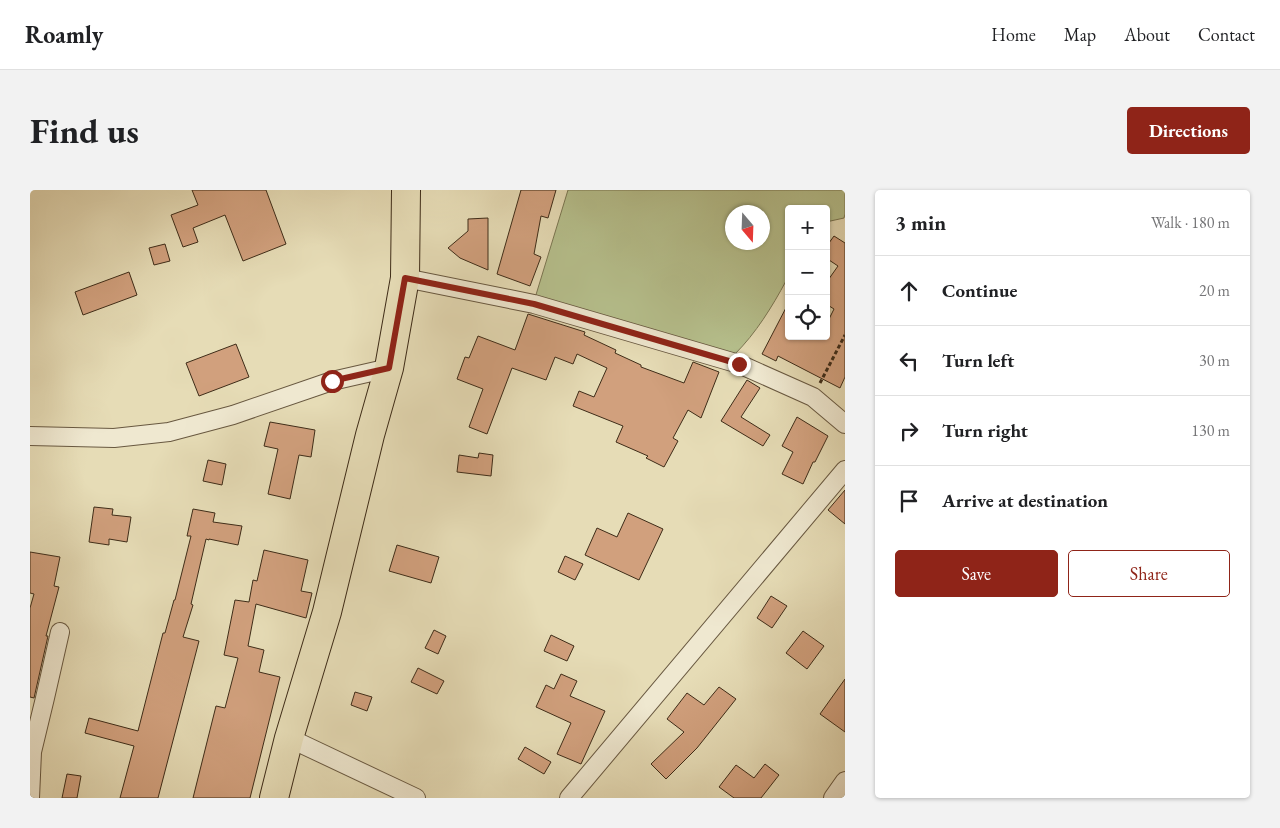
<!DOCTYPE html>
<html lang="en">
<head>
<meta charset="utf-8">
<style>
  :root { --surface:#fff; --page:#f2f2f2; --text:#202124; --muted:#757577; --line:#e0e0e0; --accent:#8f2418 }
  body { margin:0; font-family:"EB Garamond",serif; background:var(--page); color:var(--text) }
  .controls { position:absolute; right:15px; top:15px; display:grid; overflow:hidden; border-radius:5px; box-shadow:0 1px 4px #0004 }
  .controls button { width:45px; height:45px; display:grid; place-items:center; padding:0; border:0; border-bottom:1px solid var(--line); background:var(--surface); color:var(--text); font:25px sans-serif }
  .compass { position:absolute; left:695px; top:15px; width:45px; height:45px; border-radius:50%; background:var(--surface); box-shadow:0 1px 4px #0004; rotate:161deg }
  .stop { position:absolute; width:15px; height:15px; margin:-11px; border:4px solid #8f2418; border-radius:50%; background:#fff }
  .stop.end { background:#8f2418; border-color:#fff; box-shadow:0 1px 5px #0008 }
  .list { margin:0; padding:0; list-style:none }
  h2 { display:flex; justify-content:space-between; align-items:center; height:65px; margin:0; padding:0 20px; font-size:21px }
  h2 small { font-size:16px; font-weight:400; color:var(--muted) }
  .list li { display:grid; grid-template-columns:32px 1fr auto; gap:15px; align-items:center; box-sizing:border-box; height:70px; padding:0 20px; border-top:1px solid var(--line) }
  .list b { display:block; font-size:19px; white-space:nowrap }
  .list em { font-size:16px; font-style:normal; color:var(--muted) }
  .actions { display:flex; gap:10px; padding:15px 20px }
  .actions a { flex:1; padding:11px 0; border:1px solid var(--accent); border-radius:5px; text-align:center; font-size:18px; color:var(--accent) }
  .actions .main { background:var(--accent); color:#fff }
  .icon { flex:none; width:28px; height:28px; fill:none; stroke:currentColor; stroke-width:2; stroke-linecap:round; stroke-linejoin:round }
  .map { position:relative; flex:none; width:815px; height:608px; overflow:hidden; border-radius:5px }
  header { display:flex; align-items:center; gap:30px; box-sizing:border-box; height:70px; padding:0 25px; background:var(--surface); border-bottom:1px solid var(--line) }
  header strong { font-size:24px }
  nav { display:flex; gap:28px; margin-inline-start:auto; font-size:18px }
  .intro { display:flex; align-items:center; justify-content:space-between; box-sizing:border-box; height:120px; padding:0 30px }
  h1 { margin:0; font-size:35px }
  .button { padding:12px 22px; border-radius:5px; background:var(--accent); color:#fff; font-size:18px; font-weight:700 }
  main { display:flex; gap:30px; padding:0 30px }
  aside { flex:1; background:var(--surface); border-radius:5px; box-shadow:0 1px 4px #0004 }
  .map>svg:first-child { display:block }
</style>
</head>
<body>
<header>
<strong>Roamly</strong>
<nav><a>Home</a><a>Map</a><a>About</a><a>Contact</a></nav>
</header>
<div class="intro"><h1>Find us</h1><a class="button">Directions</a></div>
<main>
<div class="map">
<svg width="815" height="608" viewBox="0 0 815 608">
  <rect width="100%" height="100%" fill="#e6dcb6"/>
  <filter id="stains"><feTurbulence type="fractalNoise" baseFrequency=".004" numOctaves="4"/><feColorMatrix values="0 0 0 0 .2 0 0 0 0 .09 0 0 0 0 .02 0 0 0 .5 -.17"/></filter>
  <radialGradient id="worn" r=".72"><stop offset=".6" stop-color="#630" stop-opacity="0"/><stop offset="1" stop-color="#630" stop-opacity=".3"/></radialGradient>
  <path fill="#b6c08d" stroke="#7a7652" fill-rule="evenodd" d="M 538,0 L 815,0 L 815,24 L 814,28 L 796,32 L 796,19 L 759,19 L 759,88 L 756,91 C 742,117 726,143 705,164 L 691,163 L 505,108 ZM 702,22 L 732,22 L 732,52 L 702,52 Z"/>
  <path fill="#d1a07d" stroke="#3e2c18" d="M 162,0 L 236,0 L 256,54 L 213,71 L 195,25 L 163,38 L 168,52 L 153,57 L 141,25 L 168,15 Z
    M 491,0 L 526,0 L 518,28 L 511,26 L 504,64 L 511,67 L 500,96 L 467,84 Z
    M 458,28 L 458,80 L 430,68 L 418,58 L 438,41 L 438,29 Z
    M 804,46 L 815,53 L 815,187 L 810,198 L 748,166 L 746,171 L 732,164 L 759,112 L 759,146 L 796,146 L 796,135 L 804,119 L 796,114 L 796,93 L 808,76 L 796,68 L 796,57 Z
    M 135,54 L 140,71 L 124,75 L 119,58 Z
    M 99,82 L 107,105 L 53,125 L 45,102 Z
    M 498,124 L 555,142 L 554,145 L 586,160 L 585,163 L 611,175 L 611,177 L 654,193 L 663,172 L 689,182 L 671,228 L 658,220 L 643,248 L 648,251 L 634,277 L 616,268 L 618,266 L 586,252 L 593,236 L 543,216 L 549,201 L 564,207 L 577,178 L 547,164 L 543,174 L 525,167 L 516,190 L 482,178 L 457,244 L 439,237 L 453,199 L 427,189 L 435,167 L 439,168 L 448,146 L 485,160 Z
    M 206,154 L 219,187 L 169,206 L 156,173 Z
    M 717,190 L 730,198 L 711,227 L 740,245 L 733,256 L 691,231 Z
    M 767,227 L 798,246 L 785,272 L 783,272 L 773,294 L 752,284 L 763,262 L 752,256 Z
    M 240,232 L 285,240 L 281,267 L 269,265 L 260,309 L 238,304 L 248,259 L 234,256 Z
    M 449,263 L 463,265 L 461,286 L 427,282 L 429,265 L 448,268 Z
    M 178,270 L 196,274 L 192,295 L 173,291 Z
    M 815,300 L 815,334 L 798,320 Z
    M 64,317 L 83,319 L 82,325 L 101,327 L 97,352 L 79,349 L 79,355 L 59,352 Z
    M 163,319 L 185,323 L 183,332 L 212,336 L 208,355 L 179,349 L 179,350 L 176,349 L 161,414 L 163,415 L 153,447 L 169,451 L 128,608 L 90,608 L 104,556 L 55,543 L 59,528 L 108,541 L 133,443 L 135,443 L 144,410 L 145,410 L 161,346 L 157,346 Z
    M 598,323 L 633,339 L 609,390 L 555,365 L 567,338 L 587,347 Z
    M 367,355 L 409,367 L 401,393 L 359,381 Z
    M 234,360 L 278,370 L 271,401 L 282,403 L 276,428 L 226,414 L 218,456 L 234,460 L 229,482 L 250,487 L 220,608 L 163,608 L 186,516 L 195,518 L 208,468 L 194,465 L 205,410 L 219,412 L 223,390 L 227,391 Z
    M 0,362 L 30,367 L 24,396 L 29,397 L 16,446 L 18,446 L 4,508 L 0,507 L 0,418 L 4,404 L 0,403 Z
    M 535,366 L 553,374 L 545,390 L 528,382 Z
    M 741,406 L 757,416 L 742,438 L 727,428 Z
    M 404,440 L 416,446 L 408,464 L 395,458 Z
    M 773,441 L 794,456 L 777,479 L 756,463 Z
    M 521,445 L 544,456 L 537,471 L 514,461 Z
    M 388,478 L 414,491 L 407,504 L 381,492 Z
    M 531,484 L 547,491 L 540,506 L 575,521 L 551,574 L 527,564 L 541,533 L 506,517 L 516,495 L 524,499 Z
    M 815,489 L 815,542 L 790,524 Z
    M 689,497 L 706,509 L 667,558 L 636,589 L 621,574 L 654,542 L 637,529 L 657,503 L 674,515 Z
    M 325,502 L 342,507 L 337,521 L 321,515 Z
    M 495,557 L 521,572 L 514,584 L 488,569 Z
    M 735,574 L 749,585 L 731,608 L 704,608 L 689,597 L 706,575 L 724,588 Z
    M 37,584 L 51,586 L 47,608 L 32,608 Z"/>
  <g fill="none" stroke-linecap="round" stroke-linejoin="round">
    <defs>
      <path id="street" d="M 375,88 L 504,114 L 709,174 L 783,207 L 815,234
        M 0,246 L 84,248 L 139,242 L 203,225 L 302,191 L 359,178
        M 259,548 L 386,608
        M 0,608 L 2,562 L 15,508 L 30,442
        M 539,608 L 815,280
        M 803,608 L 815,591"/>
      <path id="primary" d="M 244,608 L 259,548 L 297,422 L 340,245 L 359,178 L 375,88 L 376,0"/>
    </defs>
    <use href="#street" stroke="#685840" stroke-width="20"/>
    <use href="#primary" stroke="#3e2c18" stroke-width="30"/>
    <path stroke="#3e2c18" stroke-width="3" stroke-dasharray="4 2.5" stroke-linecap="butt" d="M 790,193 L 815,145"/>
    <use href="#street" stroke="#efe8d0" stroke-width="18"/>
    <use href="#primary" stroke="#e6dcb6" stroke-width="28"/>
  </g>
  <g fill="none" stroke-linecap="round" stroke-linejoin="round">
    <path stroke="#8f2418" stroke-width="6" d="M 302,191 L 359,178 L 375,88 L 504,114 L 709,174"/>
  </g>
  <rect width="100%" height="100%" filter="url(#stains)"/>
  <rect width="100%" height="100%" fill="url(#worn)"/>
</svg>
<div class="controls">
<button>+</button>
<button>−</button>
<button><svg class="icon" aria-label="locate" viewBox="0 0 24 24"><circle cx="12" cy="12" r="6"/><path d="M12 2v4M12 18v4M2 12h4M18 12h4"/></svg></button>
</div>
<svg class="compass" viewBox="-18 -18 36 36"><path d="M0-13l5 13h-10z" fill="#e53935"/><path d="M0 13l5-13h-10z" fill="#757577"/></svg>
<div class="stop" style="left:302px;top:191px"></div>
<div class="stop end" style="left:709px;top:174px"></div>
</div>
<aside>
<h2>3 min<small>Walk · 180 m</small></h2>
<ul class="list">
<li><svg class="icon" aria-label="ahead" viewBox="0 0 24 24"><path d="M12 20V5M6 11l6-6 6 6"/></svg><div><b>Continue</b></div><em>20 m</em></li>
<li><svg class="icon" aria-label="left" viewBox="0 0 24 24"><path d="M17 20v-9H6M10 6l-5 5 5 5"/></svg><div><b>Turn left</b></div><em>30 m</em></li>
<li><svg class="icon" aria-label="right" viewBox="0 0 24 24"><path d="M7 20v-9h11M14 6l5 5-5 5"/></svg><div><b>Turn right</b></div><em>130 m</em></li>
<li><svg class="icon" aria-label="arrive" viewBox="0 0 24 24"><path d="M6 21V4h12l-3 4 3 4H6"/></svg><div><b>Arrive at destination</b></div></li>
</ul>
<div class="actions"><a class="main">Save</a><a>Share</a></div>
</aside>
</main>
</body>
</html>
